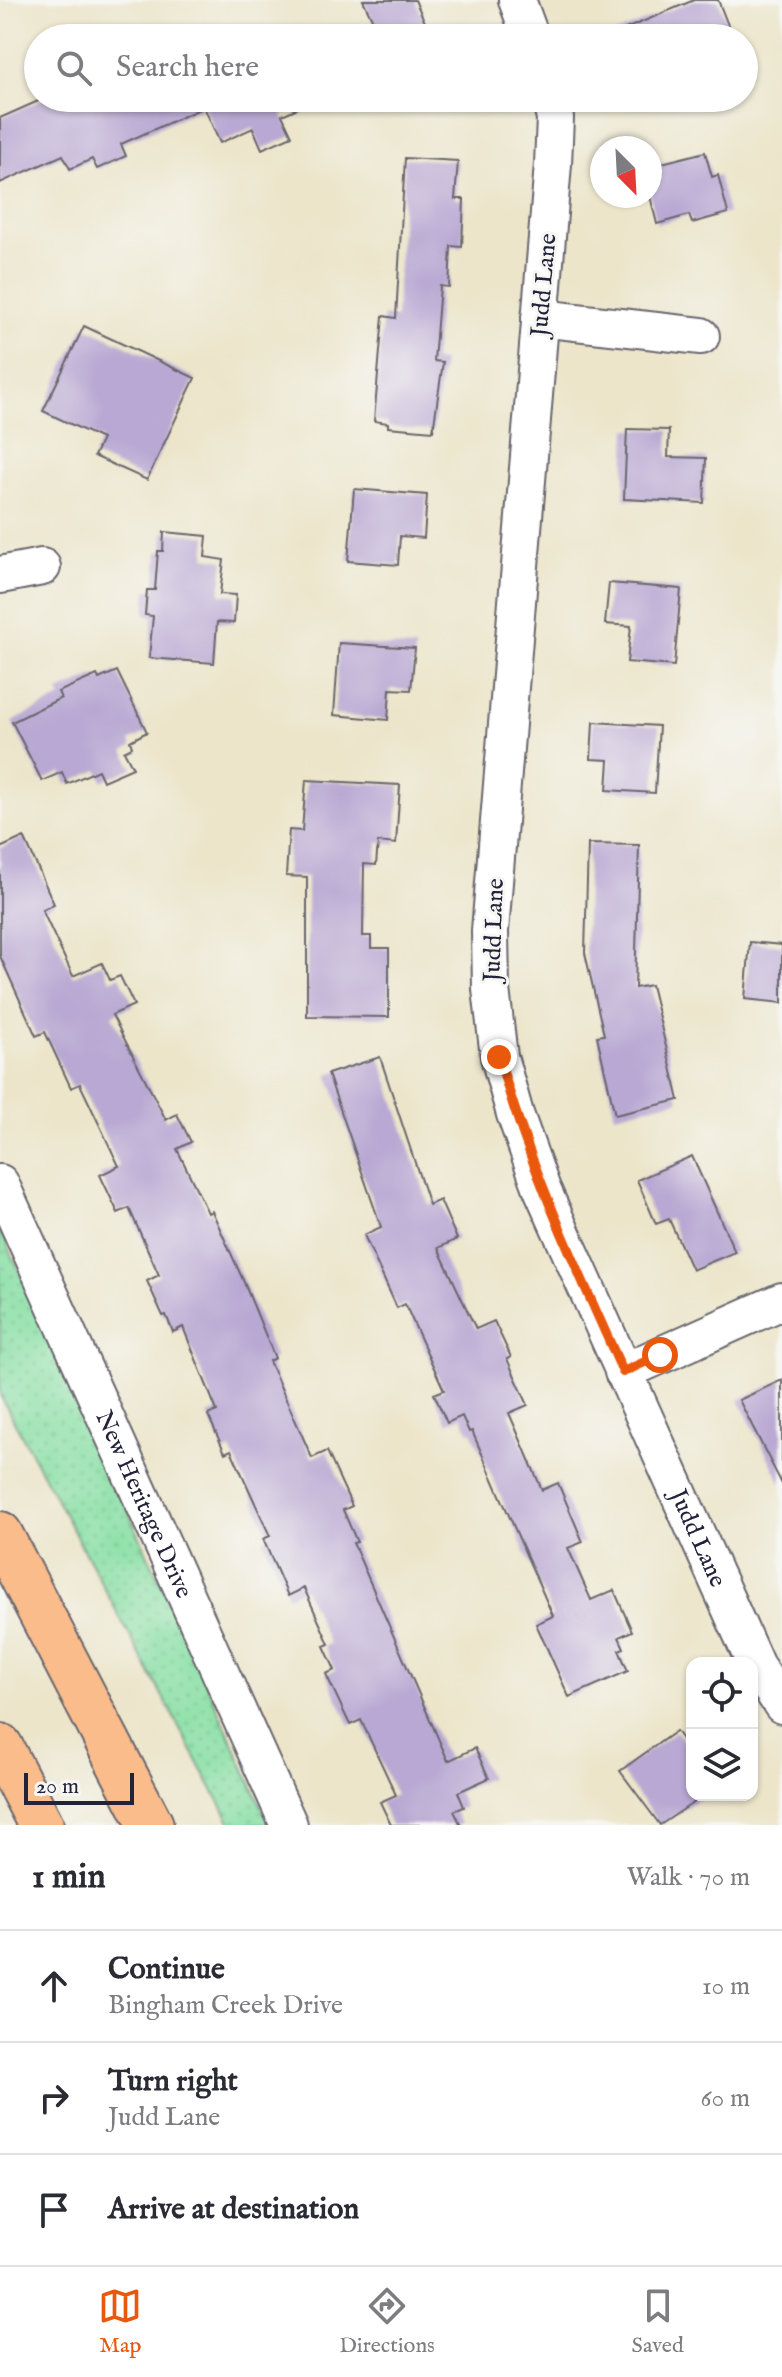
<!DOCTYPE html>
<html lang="en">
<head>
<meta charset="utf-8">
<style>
  :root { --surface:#fff; --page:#f2f2f3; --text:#2b2b33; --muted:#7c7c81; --line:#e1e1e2; --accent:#ea580c }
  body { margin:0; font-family:"IM FELL English",serif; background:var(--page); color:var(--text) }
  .controls { position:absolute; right:24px; bottom:24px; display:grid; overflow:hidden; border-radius:16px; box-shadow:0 2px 6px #0004 }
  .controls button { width:72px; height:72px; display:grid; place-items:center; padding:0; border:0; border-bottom:2px solid var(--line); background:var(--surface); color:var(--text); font:40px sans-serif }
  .compass { position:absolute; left:590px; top:136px; width:72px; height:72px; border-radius:50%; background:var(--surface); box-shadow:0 2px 6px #0004; rotate:156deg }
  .scale { position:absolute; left:24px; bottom:20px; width:110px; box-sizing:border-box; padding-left:8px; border:4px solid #22223b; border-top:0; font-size:22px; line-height:28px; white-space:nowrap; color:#22223b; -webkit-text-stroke:6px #f6f6f2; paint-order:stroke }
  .stop { position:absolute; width:24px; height:24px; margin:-18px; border:6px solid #ea580c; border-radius:50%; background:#fff }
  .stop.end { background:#ea580c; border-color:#fff; box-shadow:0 2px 8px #0008 }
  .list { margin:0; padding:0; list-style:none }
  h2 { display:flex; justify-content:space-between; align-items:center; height:104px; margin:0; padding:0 32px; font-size:34px }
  h2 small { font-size:26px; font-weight:400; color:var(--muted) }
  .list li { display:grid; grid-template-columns:52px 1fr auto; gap:24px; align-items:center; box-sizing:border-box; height:112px; padding:0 32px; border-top:2px solid var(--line) }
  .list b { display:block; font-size:30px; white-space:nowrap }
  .list p { margin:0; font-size:26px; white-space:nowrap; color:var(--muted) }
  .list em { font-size:26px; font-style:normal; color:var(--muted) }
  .icon { flex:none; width:44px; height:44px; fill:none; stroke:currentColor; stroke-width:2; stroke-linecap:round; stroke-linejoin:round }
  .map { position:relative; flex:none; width:782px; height:1825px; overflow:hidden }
  .search { position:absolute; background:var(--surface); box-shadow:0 2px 6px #0004; left:24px; right:24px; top:24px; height:88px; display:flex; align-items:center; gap:20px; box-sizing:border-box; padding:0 28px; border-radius:44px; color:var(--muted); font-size:30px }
  .sheet { height:440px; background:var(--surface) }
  nav { display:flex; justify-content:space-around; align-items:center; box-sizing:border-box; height:112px; border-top:2px solid var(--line); background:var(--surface); font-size:22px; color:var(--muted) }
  nav a { display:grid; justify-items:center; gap:4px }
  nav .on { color:var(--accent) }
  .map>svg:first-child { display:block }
</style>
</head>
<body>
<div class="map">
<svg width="782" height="1825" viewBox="0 0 782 1825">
  <defs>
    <pattern id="grass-dots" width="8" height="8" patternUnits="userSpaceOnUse" patternTransform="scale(2)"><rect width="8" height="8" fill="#86dfa3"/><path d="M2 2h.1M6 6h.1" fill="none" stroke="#73bf8d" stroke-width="1.8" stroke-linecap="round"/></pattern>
  </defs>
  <rect width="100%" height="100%" fill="#f6f6f2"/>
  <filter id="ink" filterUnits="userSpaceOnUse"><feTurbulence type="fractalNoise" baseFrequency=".0125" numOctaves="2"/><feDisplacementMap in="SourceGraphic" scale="16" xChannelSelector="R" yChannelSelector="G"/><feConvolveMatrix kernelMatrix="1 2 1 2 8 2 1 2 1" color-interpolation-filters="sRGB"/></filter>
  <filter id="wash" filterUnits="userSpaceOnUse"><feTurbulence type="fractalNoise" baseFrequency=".006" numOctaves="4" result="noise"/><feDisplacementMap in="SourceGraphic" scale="32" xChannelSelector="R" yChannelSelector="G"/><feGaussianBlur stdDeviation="1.8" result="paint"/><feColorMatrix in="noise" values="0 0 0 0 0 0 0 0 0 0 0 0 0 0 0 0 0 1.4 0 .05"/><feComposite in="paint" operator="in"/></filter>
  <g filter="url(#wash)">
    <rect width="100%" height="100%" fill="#ece5ca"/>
    <path fill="url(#grass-dots)" stroke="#54806f" stroke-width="2" d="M 0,1228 L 270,1825 L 232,1825 L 0,1395 Z"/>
    <g id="blocks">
      <path fill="#b9a8d3" d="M 363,0 L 415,0 L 432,38 L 381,38 Z
        M 694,0 L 718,0 L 733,38 L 604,38 Z
        M 45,98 L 320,98 L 282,115 L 292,136 L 262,149 L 253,128 L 220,143 L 204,107 L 121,144 L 126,156 L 97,169 L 92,159 L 70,169 L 63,155 L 0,183 L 0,118 Z
        M 705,152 L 712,177 L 718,175 L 728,213 L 692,223 L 689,215 L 657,224 L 650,196 L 650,166 Z
        M 405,158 L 458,161 L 455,199 L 464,199 L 462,247 L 451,246 L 449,287 L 440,286 L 434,361 L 443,362 L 433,431 L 388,427 L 388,423 L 374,421 L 383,316 L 396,318 Z
        M 84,326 L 195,378 L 147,480 L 94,456 L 102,439 L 43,411 Z
        M 627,429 L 669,430 L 668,457 L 706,458 L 704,503 L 624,499 Z
        M 354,489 L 427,495 L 424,538 L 400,536 L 398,565 L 348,561 Z
        M 164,532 L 207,536 L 205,557 L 224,560 L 220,594 L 236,595 L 234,623 L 217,622 L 214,663 L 149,658 L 153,616 L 145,615 L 147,590 L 155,590 L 158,551 L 163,551 Z
        M 609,583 L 681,589 L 674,666 L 627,662 L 631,626 L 605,624 Z
        M 339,643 L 415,648 L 411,690 L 390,689 L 388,720 L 334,715 Z
        M 117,671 L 147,732 L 130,741 L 132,747 L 124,751 L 133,768 L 103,781 L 98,770 L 67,784 L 62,772 L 42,781 L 12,722 L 61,698 L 58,692 L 97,675 L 99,679 Z
        M 593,722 L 659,726 L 655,793 L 607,790 L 609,760 L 591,759 Z
        M 306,780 L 400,785 L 396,844 L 378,842 L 376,865 L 364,864 L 363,936 L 371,936 L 371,948 L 389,948 L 389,1017 L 307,1016 L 307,877 L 286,876 L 289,830 L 302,831 Z
        M 24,837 L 54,904 L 42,910 L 73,976 L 102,963 L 110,980 L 120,976 L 134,1005 L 112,1015 L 166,1120 L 177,1114 L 191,1142 L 177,1149 L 208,1213 L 212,1211 L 243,1280 L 275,1358 L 269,1361 L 312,1458 L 327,1451 L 352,1506 L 343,1510 L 357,1542 L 353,1543 L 448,1761 L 475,1748 L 489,1778 L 458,1792 L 464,1807 L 454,1811 L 461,1825 L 391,1825 L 380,1802 L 396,1795 L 361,1720 L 350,1725 L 326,1674 L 335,1670 L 324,1646 L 329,1644 L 304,1588 L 288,1596 L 263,1539 L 270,1536 L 231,1450 L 225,1453 L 208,1415 L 217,1411 L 183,1327 L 173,1332 L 166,1315 L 163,1316 L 147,1281 L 159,1275 L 129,1208 L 118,1213 L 100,1175 L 119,1166 L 80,1084 L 71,1088 L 45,1032 L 36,1036 L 0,956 L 0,848 Z
        M 588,844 L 639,845 L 635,988 L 651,985 L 679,1100 L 615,1115 L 597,1036 L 604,1035 L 585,953 Z
        M 750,942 L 782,945 L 782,1003 L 745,999 Z
        M 380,1057 L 429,1205 L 440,1200 L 457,1239 L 438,1248 L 476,1329 L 494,1321 L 511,1357 L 507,1359 L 528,1405 L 509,1413 L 542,1490 L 558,1483 L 583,1542 L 568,1548 L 591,1600 L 614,1590 L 632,1631 L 619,1637 L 624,1648 L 619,1650 L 628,1671 L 569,1697 L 536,1624 L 553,1616 L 472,1431 L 469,1432 L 462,1416 L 447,1423 L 434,1394 L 444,1390 L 405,1304 L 397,1308 L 364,1235 L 381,1227 L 328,1074 Z
        M 692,1156 L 735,1252 L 692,1270 L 669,1219 L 656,1224 L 637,1180 Z
        M 782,1380 L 782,1484 L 739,1400 Z
        M 676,1731 L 692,1753 L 692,1795 L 702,1797 L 660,1825 L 620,1771 Z"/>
    </g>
  </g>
  <g filter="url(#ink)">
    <use href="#blocks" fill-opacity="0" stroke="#69666d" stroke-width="2"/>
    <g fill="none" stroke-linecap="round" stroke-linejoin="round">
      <defs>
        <g id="street">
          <path d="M 517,0 L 531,38"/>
          <path id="s1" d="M 550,98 L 555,118 L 553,164 L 490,931 L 491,989 L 499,1057 L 515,1114 L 542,1189 L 756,1666 L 782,1705"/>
          <path d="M 540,318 L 701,336"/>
          <path d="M 0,575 L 42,567"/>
          <path id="s2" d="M 0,1183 L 289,1825"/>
          <path d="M 623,1372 L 782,1301"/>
        </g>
        <path id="highway" d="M 0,1534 L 151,1825
          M 0,1746 L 41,1825"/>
      </defs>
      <use href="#street" stroke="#69666d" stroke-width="40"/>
      <use href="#highway" stroke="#69666d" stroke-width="48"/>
      <use href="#street" stroke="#fff" stroke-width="36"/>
      <use href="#highway" stroke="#fabc8b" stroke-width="44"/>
    </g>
  </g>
  <g fill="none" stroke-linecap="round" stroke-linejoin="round" filter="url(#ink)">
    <path stroke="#ea580c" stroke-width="10" d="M 499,1057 C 529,1167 577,1268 623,1372 L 660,1355"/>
  </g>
  <g text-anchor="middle" stroke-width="6" stroke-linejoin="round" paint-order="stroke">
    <g font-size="24" fill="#22223b" stroke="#f6f6f2">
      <text transform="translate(543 285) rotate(-85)" y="8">Judd Lane</text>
      <text transform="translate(493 930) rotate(-88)" y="8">Judd Lane</text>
      <text dy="8" stroke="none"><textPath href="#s2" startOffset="352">New Heritage Drive</textPath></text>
      <text dy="8" stroke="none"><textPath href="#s1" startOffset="1484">Judd Lane</textPath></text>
    </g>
  </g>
</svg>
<div class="controls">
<button><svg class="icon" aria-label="locate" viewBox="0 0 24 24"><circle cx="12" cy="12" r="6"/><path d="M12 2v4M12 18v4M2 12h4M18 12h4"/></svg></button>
<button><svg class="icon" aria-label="layers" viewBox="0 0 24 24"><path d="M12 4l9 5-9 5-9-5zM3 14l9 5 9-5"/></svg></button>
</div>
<svg class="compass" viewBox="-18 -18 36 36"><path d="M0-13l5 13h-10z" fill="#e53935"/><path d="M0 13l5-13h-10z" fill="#7c7c81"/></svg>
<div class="scale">20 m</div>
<div class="stop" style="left:660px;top:1355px"></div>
<div class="stop end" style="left:499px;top:1057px"></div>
<div class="search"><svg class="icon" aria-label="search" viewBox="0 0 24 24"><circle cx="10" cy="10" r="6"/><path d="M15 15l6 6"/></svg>Search here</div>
</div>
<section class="sheet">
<h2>1 min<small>Walk · 70 m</small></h2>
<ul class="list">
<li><svg class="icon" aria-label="ahead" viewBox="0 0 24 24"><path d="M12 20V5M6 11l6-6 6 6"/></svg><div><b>Continue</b><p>Bingham Creek Drive</p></div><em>10 m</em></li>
<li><svg class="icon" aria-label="right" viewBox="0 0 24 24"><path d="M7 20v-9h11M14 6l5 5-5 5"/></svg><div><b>Turn right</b><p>Judd Lane</p></div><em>60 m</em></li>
<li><svg class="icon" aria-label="arrive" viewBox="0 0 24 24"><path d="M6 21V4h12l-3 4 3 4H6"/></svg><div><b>Arrive at destination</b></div></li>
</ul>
</section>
<nav>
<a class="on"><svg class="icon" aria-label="map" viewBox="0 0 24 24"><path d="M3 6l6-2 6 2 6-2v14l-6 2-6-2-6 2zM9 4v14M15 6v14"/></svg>Map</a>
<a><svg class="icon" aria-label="directions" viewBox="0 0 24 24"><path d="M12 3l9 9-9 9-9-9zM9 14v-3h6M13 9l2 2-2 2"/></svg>Directions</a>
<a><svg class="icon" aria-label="saved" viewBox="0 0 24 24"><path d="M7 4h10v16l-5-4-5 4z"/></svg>Saved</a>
</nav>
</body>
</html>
